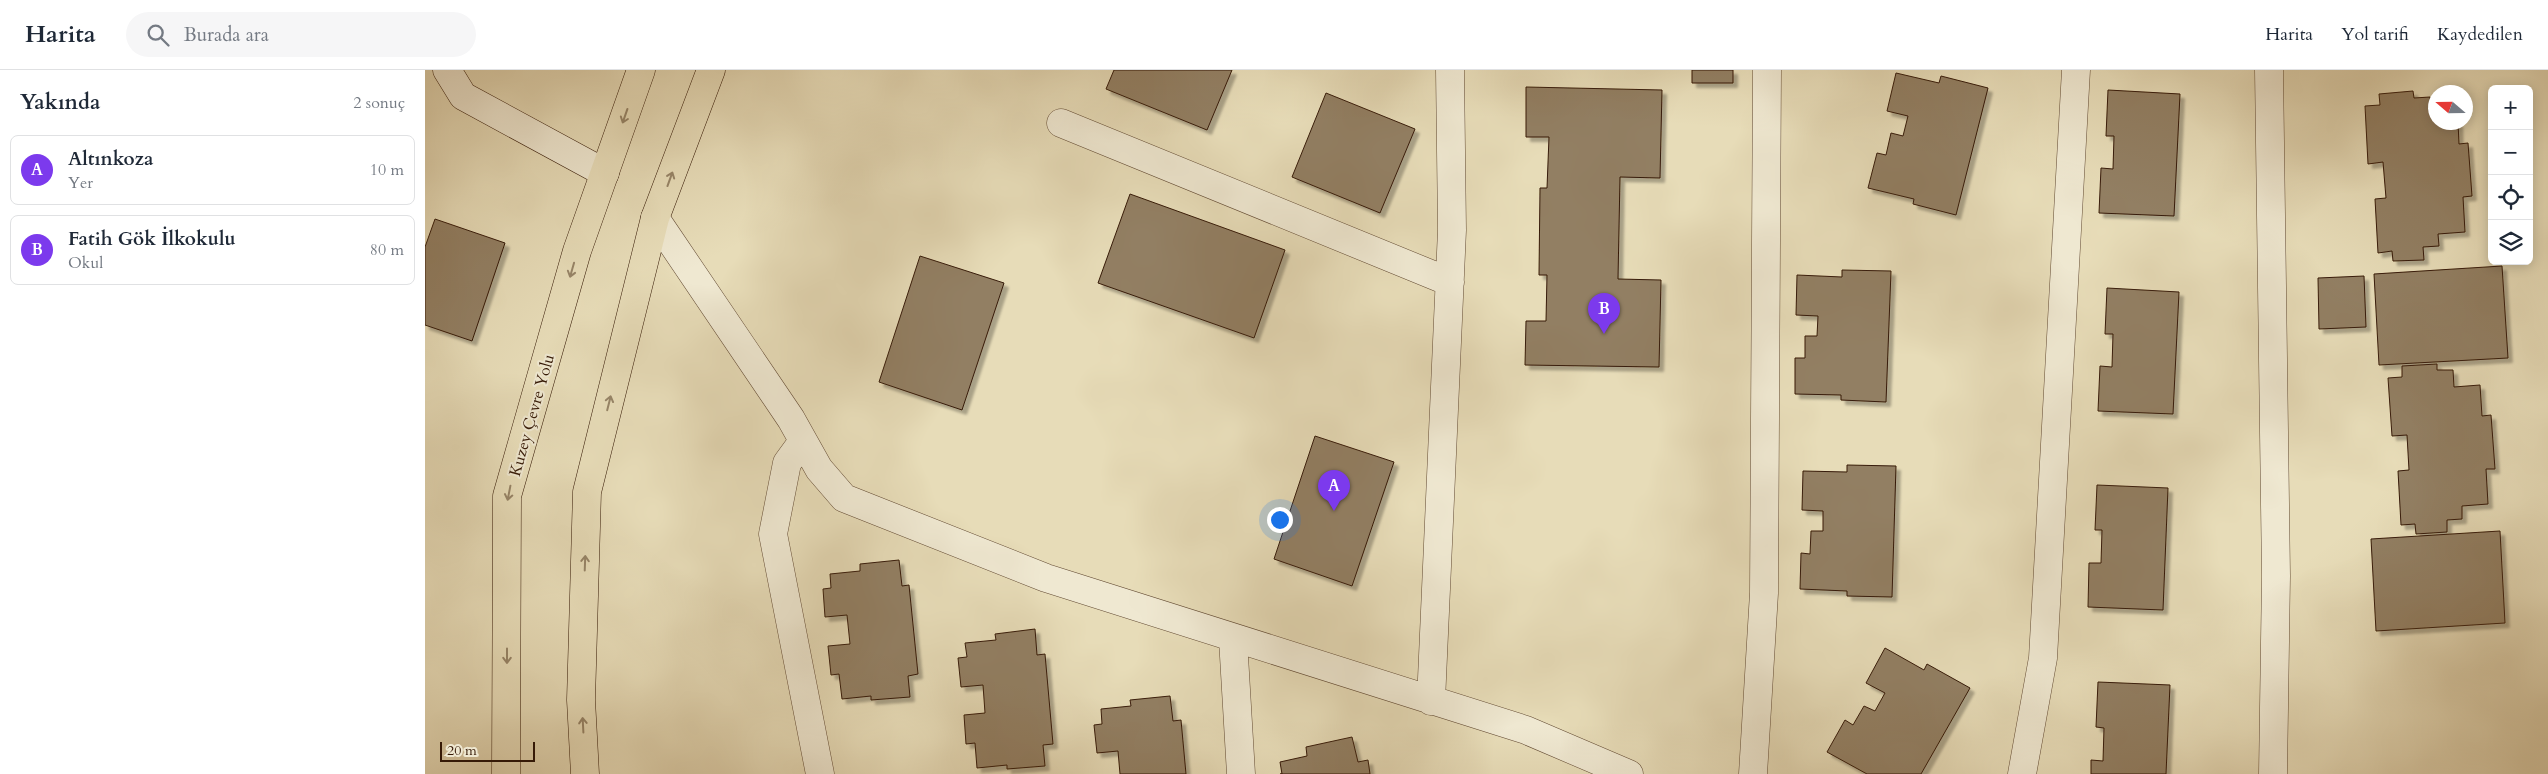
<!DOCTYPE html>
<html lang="tr">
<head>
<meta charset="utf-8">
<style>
  :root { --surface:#fff; --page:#f6f6f7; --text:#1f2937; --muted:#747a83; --line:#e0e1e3; --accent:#7c3aed }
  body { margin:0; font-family:Cardo,serif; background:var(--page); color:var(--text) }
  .controls { position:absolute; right:15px; top:15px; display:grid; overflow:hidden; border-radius:8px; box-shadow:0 2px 12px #0003 }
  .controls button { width:45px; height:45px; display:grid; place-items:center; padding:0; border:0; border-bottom:1px solid var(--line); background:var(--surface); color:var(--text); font:25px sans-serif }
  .compass { position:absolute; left:2003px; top:15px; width:45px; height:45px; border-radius:50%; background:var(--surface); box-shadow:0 2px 12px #0003; rotate:290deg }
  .scale { position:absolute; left:15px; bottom:12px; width:95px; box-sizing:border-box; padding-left:5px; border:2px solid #361a07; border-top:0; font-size:14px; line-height:18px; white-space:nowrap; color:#361a07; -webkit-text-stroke:4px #efe8d1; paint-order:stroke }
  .you { position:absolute; left:854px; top:449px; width:18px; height:18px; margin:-12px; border:4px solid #fff; border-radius:50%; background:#1a73e8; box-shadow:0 0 0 8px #1a73e833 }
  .badge { display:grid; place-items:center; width:32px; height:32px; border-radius:50%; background:var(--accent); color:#fff; font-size:16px; font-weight:700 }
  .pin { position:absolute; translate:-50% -41px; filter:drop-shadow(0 1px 2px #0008) }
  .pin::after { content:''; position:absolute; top:26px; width:18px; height:15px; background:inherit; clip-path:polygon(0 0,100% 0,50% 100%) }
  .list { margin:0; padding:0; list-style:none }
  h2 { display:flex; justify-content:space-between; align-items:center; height:65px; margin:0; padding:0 20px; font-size:21px }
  h2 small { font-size:16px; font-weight:400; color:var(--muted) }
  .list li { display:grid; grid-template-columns:32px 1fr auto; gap:15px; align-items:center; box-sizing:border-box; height:70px; margin:0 10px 10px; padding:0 10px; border:1px solid var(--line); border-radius:8px }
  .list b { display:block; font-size:19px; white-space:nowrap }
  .list p { margin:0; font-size:16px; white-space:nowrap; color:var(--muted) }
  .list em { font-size:16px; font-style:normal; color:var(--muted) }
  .icon { flex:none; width:28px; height:28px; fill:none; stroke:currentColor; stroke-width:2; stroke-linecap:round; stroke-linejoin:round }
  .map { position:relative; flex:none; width:2123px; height:704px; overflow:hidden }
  header { display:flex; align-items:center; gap:30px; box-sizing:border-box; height:70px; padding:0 25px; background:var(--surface); border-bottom:1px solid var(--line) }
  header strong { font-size:24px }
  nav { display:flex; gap:28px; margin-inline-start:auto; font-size:18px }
  .search { width:350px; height:45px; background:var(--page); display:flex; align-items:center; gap:12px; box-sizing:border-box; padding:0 18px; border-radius:28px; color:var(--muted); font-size:19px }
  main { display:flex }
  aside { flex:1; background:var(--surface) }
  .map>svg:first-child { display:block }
</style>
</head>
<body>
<header>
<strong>Harita</strong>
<div class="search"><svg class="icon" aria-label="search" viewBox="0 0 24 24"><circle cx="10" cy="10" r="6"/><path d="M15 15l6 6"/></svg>Burada ara</div>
<nav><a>Harita</a><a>Yol tarifi</a><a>Kaydedilen</a></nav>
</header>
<main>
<aside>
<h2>Yakında<small>2 sonuç</small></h2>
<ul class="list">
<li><span class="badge">A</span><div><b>Altınkoza</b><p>Yer</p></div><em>10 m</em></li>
<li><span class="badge">B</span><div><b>Fatih Gök İlkokulu</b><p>Okul</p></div><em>80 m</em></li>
</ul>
</aside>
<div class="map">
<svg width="2123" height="704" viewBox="0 0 2123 704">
  <defs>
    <filter id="shadow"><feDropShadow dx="4.5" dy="4.5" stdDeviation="1" flood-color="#0004"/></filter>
  </defs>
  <rect width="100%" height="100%" fill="#e7dcb8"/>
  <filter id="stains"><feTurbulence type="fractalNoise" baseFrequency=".004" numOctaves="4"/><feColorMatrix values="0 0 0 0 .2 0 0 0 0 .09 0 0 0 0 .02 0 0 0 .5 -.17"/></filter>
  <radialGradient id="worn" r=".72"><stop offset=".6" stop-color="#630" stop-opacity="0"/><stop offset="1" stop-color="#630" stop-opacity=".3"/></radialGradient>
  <path fill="#927f63" stroke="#361a07" filter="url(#shadow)" d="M 689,0 L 807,0 L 782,60 L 681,19 Z
    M 1267,0 L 1308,0 L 1308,13 L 1267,13 Z
    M 1471,3 L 1514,13 L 1516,6 L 1563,18 L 1531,145 L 1488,134 L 1489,129 L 1443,118 L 1452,83 L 1461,85 L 1466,63 L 1478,66 L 1483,46 L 1462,41 Z
    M 1101,17 L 1237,20 L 1235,108 L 1195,107 L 1193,209 L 1236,210 L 1234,297 L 1100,295 L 1101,251 L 1121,251 L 1122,205 L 1114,205 L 1115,118 L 1122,118 L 1124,67 L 1101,67 Z
    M 1683,20 L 1755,24 L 1749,146 L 1674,143 L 1676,98 L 1688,99 L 1689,66 L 1681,66 Z
    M 1988,21 L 1989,28 L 2005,27 L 2006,44 L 2010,44 L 2010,52 L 2033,52 L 2034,74 L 2043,73 L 2047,126 L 2038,127 L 2040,162 L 2013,164 L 2014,176 L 1998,177 L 1999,190 L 1968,191 L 1967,181 L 1953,183 L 1950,129 L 1961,128 L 1958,92 L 1943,94 L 1940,36 L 1955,35 L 1954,24 Z
    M 901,23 L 990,59 L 955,143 L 867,107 Z
    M 705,124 L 860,180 L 829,268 L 673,213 Z
    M 10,149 L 80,173 L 47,271 L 0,255 L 0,177 Z
    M 495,186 L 579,213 L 537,340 L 454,312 Z
    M 2077,196 L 2083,288 L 1954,295 L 1949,204 Z
    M 1417,200 L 1466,201 L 1461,332 L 1416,330 L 1416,325 L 1370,324 L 1370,288 L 1380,288 L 1380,266 L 1392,266 L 1393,246 L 1371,245 L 1372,205 L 1417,207 Z
    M 1939,206 L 1941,257 L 1894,259 L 1893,208 Z
    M 1682,218 L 1754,222 L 1748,344 L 1673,341 L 1675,296 L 1687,297 L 1688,264 L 1680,264 Z
    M 2012,294 L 2012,300 L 2028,300 L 2029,317 L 2055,315 L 2057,346 L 2066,345 L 2070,399 L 2061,399 L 2063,434 L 2037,436 L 2037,449 L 2022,450 L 2022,462 L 1991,464 L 1990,454 L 1976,455 L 1973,401 L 1984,400 L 1982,365 L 1967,366 L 1963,308 L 1977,307 L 1977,296 Z
    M 890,366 L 969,392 L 927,516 L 849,489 Z
    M 1422,395 L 1471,396 L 1467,527 L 1422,526 L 1422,521 L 1375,519 L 1376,483 L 1385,484 L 1386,461 L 1398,461 L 1398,441 L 1377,440 L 1378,401 L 1422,402 Z
    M 1672,415 L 1743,418 L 1738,540 L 1663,537 L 1664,493 L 1676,493 L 1677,460 L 1670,460 Z
    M 2075,461 L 2080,553 L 1951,561 L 1946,469 Z
    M 474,490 L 477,516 L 484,515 L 493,604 L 483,606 L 485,627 L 446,630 L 446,626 L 417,629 L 414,604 L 406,605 L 403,576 L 425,574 L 422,545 L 400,547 L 398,519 L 406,518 L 405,504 L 435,501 L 435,494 Z
    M 610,559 L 612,585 L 620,584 L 628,674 L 618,675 L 620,696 L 582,699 L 582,695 L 552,698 L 550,673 L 541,674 L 539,645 L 560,643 L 558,615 L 536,617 L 533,588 L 542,587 L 540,573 L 571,570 L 570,564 Z
    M 1460,578 L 1499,600 L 1502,594 L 1545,618 L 1496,704 L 1442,704 L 1402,682 L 1420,650 L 1428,655 L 1439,636 L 1450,641 L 1460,623 L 1441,613 Z
    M 1673,612 L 1745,615 L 1741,704 L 1666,704 L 1666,690 L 1678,691 L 1679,658 L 1671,657 Z
    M 745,626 L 748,651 L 756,650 L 761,704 L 695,704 L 693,681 L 672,683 L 669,655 L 677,654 L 676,639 L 706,636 L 705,630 Z
    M 927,667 L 933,692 L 943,690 L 945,704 L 855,704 L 857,704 L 855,692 L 882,686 L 881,677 Z"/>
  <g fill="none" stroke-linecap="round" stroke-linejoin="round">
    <defs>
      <path id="street" d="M 1844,0 L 1851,506 L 1848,704
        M 636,53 L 1025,212
        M 230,148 L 366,349 L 394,399 L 419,428 L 621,508 L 1101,660 L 1204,704
        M 378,371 L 362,393 L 348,464 L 395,704
        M 808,569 L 816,704
        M 1006,631 L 1027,160 L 1025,0
        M 1328,704 L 1339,523 L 1342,0
        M 1597,704 L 1618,588 L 1651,0"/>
      <path id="secondary" d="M 22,0 L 38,26 L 180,103"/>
      <path id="primary" d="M 81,704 L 82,426 L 152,181 L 216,0
        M 160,704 L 156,630 L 162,422 L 230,148 L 286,0"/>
    </defs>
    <use href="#street" stroke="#624a33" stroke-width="29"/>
    <use href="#secondary" stroke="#361a07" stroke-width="29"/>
    <use href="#primary" stroke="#361a07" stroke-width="29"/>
    <use href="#street" stroke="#efe8d1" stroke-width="28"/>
    <use href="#secondary" stroke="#efe8d1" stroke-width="28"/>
    <use href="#primary" stroke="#e7dcb8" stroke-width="28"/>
  </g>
  <defs><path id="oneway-shaft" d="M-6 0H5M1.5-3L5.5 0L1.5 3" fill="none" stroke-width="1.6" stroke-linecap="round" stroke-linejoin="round" transform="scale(1.25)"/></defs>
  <g stroke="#978568">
    <use href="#oneway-shaft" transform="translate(200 46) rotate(109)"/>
    <use href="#oneway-shaft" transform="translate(245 109) rotate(-70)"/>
    <use href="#oneway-shaft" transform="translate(147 200) rotate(106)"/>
    <use href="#oneway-shaft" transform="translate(184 333) rotate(-76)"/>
    <use href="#oneway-shaft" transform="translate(84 423) rotate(101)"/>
    <use href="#oneway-shaft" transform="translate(160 493) rotate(-88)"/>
    <use href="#oneway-shaft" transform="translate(82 586) rotate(90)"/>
    <use href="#oneway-shaft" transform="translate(158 655) rotate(-93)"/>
  </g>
  <g text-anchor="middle" stroke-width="4" stroke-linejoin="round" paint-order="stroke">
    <g font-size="16" fill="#361a07" stroke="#efe8d1">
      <text transform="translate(106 345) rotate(-74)" y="6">Kuzey Çevre Yolu</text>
    </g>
  </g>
  <rect width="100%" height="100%" filter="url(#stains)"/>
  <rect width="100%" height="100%" fill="url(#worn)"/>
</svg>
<div class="controls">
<button>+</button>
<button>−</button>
<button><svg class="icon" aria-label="locate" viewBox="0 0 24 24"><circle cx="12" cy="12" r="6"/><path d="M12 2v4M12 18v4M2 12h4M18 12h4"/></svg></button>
<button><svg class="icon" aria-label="layers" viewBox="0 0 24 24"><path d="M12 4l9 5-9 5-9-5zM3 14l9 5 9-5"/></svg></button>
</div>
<svg class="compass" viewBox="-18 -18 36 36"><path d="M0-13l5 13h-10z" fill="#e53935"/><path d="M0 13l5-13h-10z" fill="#747a83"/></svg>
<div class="scale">20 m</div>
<div class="you"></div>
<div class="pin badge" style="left:909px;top:441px">A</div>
<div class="pin badge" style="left:1179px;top:264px">B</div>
</div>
</main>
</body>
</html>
